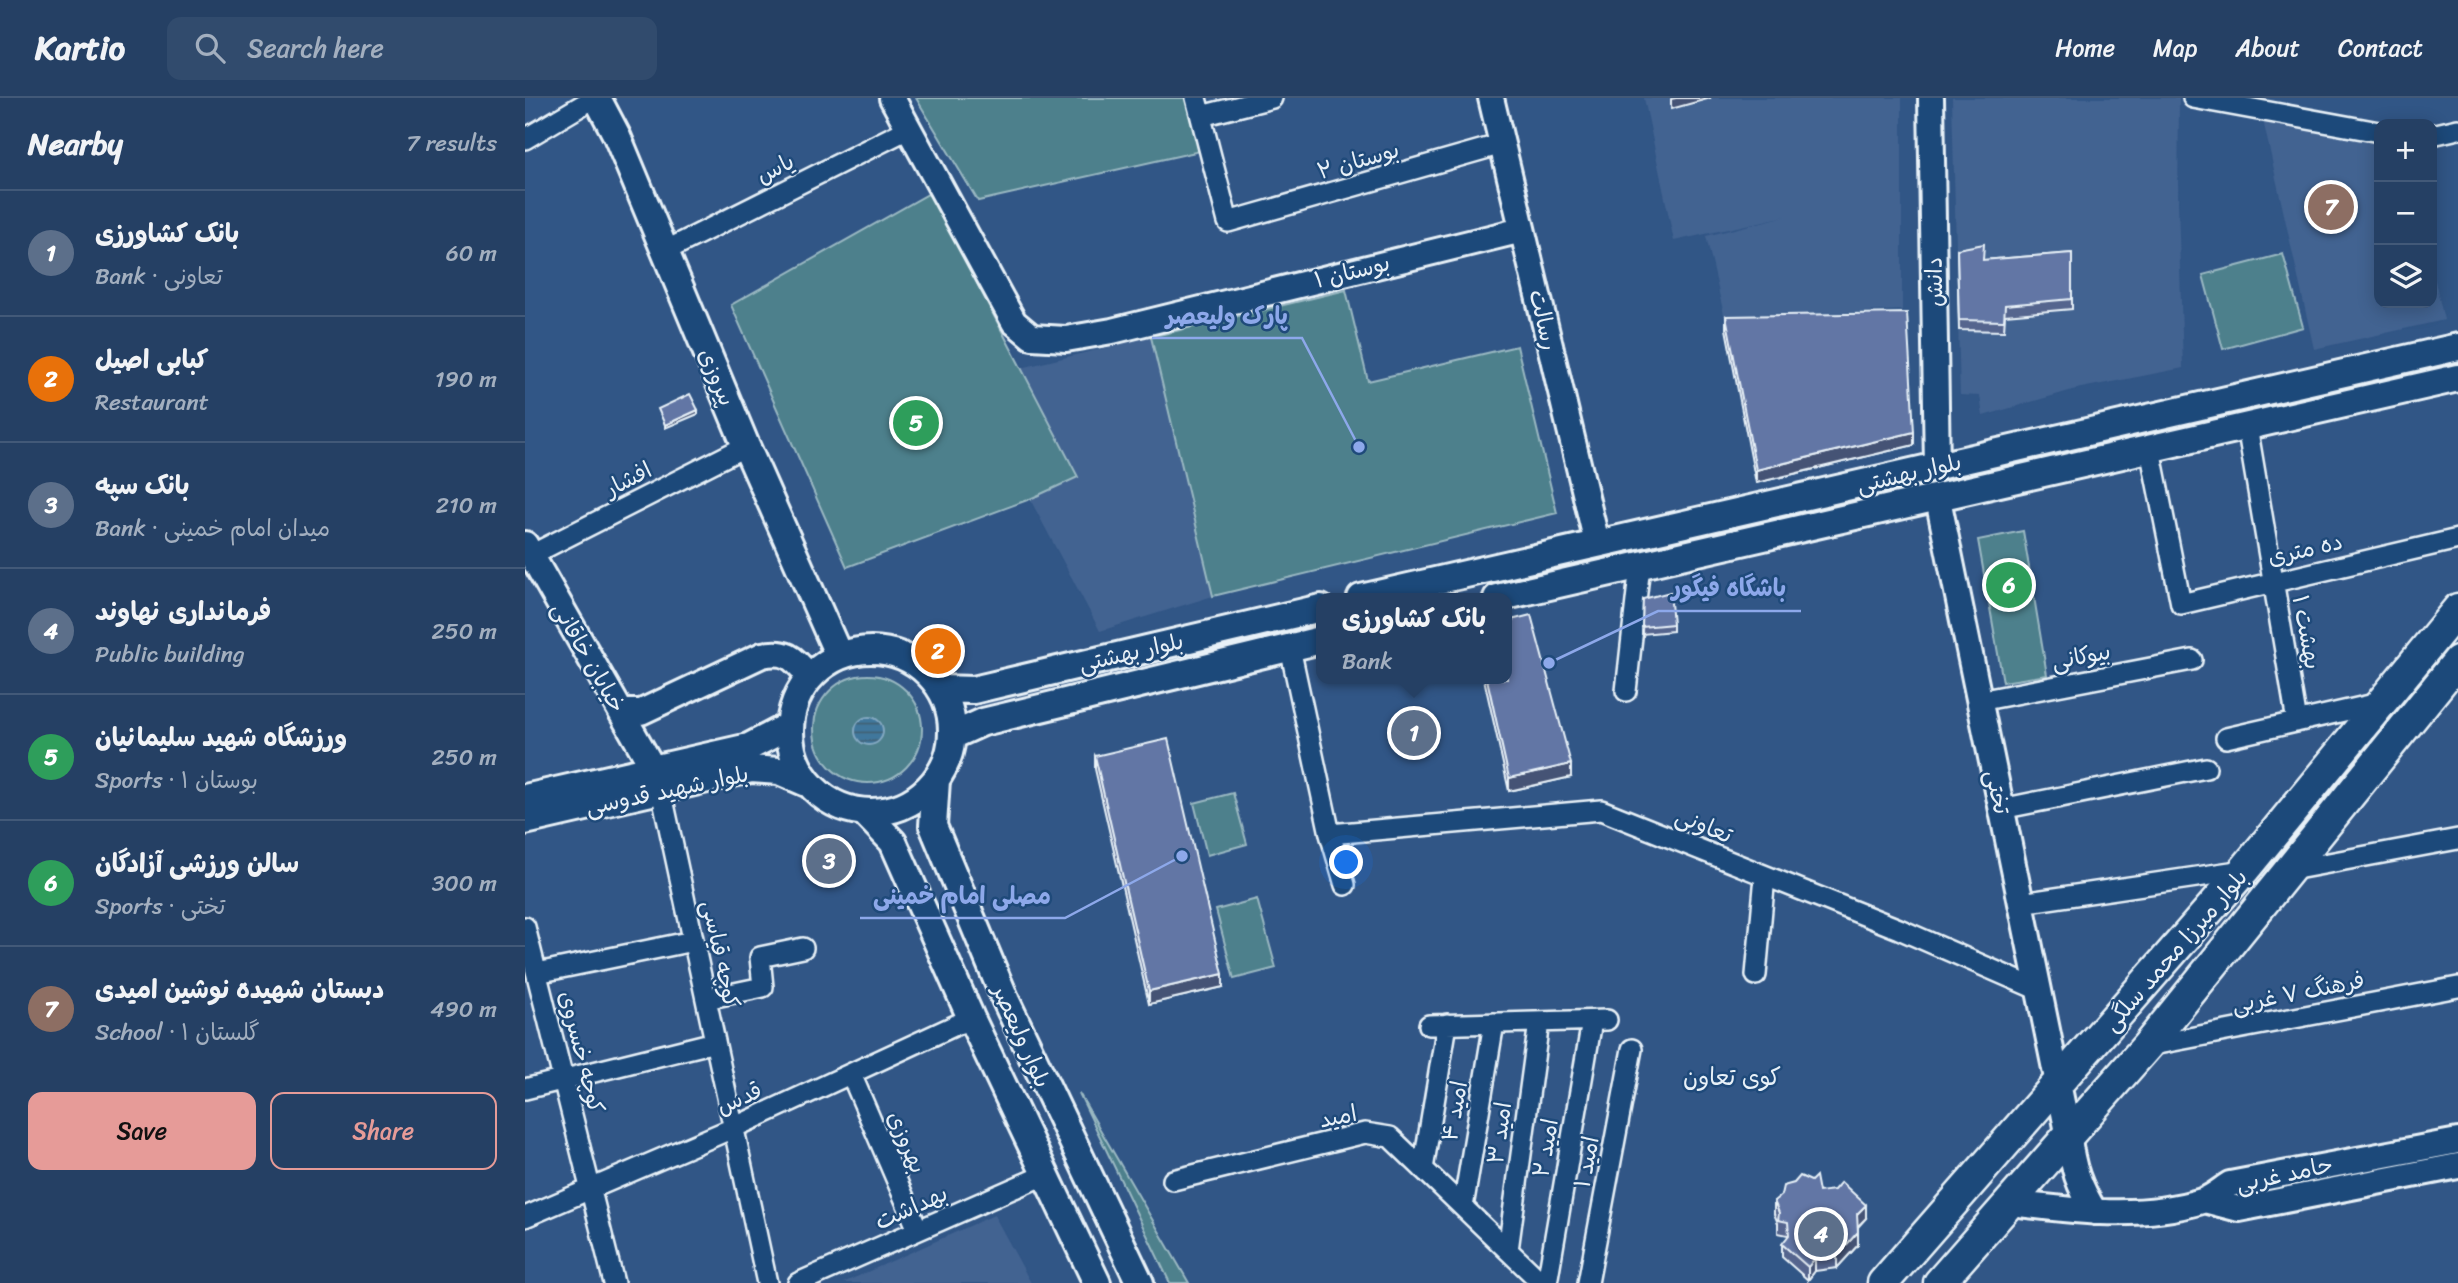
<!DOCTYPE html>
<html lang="en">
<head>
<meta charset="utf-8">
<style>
  :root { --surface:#254064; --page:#314b6d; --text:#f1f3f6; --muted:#a3afbf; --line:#425978; --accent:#e69b98 }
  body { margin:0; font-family:Sriracha,"Playpen Sans Arabic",sans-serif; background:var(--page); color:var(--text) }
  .controls { position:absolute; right:21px; top:21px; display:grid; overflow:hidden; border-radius:14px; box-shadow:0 4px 18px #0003 }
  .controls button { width:63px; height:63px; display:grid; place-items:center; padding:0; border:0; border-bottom:2px solid var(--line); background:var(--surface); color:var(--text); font:35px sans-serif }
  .you { position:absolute; left:822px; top:765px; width:24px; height:24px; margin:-18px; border:5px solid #fff; border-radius:50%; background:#1a73e8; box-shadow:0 0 0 10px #1a73e833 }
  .badge { display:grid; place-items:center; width:46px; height:46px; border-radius:50%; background:var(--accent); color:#fff; font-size:23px; font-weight:700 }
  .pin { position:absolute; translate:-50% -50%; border:4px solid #fff; box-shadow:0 2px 7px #0006 }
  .popup { position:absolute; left:791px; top:495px; width:196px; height:91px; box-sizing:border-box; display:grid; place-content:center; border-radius:14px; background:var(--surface); filter:drop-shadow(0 2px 5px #0005); font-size:23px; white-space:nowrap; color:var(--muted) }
  .popup b { font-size:26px; color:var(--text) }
  .popup::after { content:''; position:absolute; left:50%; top:100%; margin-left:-14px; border:14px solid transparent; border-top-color:var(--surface) }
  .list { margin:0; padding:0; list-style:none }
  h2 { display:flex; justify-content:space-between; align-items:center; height:91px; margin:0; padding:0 28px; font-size:30px }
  h2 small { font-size:23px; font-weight:400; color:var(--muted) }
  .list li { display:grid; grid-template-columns:46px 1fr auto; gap:21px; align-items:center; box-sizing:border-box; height:126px; padding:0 28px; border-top:2px solid var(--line) }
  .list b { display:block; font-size:26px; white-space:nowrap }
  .list p { margin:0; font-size:23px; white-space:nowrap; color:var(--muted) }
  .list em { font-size:23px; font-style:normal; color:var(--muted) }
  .actions { display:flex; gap:14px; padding:21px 28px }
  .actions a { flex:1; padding:16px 0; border:2px solid var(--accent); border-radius:14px; text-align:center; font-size:24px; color:var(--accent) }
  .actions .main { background:var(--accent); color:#111 }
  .icon { flex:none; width:38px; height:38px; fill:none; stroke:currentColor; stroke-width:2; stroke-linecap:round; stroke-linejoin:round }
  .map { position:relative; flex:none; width:1933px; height:1185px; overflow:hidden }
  header { display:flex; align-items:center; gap:42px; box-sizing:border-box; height:98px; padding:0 35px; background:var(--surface); border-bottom:2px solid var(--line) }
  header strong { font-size:33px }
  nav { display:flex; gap:38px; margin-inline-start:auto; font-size:24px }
  .search { width:490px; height:63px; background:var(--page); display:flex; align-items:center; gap:18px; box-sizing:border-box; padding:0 24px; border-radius:14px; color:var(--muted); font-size:26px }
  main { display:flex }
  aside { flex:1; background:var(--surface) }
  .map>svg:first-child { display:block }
</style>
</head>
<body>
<header>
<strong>Kartio</strong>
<div class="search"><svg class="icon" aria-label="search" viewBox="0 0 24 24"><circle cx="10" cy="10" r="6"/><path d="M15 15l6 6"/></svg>Search here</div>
<nav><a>Home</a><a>Map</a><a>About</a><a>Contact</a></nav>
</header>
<main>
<aside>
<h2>Nearby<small>7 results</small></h2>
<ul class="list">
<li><span class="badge" style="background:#5c6f8a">1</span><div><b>بانک کشاورزی</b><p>Bank · تعاونی</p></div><em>60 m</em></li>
<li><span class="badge" style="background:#e8710a">2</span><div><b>کبابی اصیل</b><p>Restaurant</p></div><em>190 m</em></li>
<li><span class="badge" style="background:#5c6f8a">3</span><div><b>بانک سپه</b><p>Bank · میدان امام خمینی</p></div><em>210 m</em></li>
<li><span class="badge" style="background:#5c6f8a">4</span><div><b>فرمانداری نهاوند</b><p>Public building</p></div><em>250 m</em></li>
<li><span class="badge" style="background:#2e9e5b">5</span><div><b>ورزشگاه شهید سلیمانیان</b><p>Sports · بوستان ۱</p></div><em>250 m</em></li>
<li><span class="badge" style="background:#2e9e5b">6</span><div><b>سالن ورزشی آزادگان</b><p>Sports · تختی</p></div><em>300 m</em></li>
<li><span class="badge" style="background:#8d6e63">7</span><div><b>دبستان شهیده نوشین امیدی</b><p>School · گلستان ۱</p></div><em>490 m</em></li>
</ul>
<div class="actions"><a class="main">Save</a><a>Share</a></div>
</aside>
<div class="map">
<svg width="1933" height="1185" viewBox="0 0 1933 1185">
  <defs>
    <pattern id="water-rules" width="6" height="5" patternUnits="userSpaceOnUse" patternTransform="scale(1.75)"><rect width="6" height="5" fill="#40779c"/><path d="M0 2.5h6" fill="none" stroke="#436073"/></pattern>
  </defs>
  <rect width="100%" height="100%" fill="#315686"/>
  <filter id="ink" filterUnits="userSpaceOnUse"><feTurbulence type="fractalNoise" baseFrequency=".0143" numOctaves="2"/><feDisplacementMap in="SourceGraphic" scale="14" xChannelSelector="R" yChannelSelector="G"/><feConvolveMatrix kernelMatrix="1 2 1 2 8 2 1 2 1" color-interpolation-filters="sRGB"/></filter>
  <g filter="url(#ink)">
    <path fill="#436391" d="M 1119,0 L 1377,0 L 1377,212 L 1200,221 L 1181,138 L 1261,118 L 1149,143 Z
      M 1427,0 L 1654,0 L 1653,105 L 1658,270 L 1551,291 L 1458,318 L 1455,298 L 1435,297 Z
      M 1738,22 L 1854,47 L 1854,205 L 1907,205 L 1907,170 L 1919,222 L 1789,251 Z
      M 626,239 L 688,498 L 575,533 L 505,401 L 553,379 L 496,270 Z
      M 469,1117 L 506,1185 L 318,1185 Z"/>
    <path fill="#4d808c" stroke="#9ab8c2" stroke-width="2" d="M 391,0 L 661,0 L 675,53 L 453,103 Z
      M 405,95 L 553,379 L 505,401 L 322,469 L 206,207 Z
      M 1758,156 L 1778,229 L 1698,251 L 1678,177 Z
      M 821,192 L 843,283 L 992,248 L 1032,415 L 688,498 L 626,239 Z
      M 1498,433 L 1522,577 L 1478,584 L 1453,442 Z
      M289 631a54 54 0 1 1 108 0a54 54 0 1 1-108 0Z
      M 708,695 L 722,746 L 682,757 L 669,705 Z
      M 732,801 L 751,870 L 709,881 L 691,812 Z
      M 554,995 L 664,1185 L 645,1185 Z"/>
    <path fill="url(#water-rules)" stroke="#83a8c1" stroke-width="2" d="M330 633a14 14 0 1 1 28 0a14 14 0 1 1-28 0Z"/>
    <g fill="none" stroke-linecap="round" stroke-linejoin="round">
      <defs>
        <path id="minor" d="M 671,0 L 703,124 L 977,46
          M 1668,0 L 1854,34
          M 676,18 L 747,0
          M 1907,37 L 1933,31
          M 0,41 L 69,0
          M 140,153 L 383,31
          M 1722,328 L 1772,624
          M 1625,351 L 1656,506 L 1933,441
          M 6,457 L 221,348
          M 765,550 L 805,736 L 820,787
          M 1101,593 L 1115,467
          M 1454,603 L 1667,562
          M 1701,640 L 1854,605
          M 136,692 L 242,1185
          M 1476,711 L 1681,670
          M 805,736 L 1076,712 L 1374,831 L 1514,892
          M 1766,772 L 1933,741
          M 1496,805 L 1719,772
          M 0,829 L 89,1185
          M 12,875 L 168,843
          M 1231,877 L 1240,778
          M 181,901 L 238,889 L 235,859 L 278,850
          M 904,927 L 1082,922
          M 1622,948 L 1933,889
          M 326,976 L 393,1132
          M 0,991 L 190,944
          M 898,1071 L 922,926
          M 648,1082 L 840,1035 L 865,1039 L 1017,1185
          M 938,1109 L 969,925
          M 0,1119 L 208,1030 L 446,920
          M 983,1152 L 1014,924
          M 273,1185 L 519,1077
          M 1022,1185 L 1067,923
          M 1063,1185 L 1107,951"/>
        <path id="tertiary" d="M 367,0 L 489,224 L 507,239 L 541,241 L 587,233 L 997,132
          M 966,0 L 1072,445
          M 1406,0 L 1412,369
          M 1413,401 L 1544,1039 C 1547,1068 1554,1089 1570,1114
          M 0,446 L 129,672
          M 96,614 L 116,614 L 237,557 C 263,552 268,560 285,579
          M 1679,1102 L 1714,1111 L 1933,1068
          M 1486,1105 C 1549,1113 1615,1122 1677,1103 C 1687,1100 1697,1091 1705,1086 L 1933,1043"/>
        <path id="secondary" d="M 72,0 L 92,38 L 221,348 L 314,558
          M 836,500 L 1933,249
          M 972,500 L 1933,280
          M265 633a81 81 0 1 1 162 0a81 81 0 1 1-162 0Z
          M 416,591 L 448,592 L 796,510
          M 427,638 L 458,624 L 796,542
          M 411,682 L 408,728 L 481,903 L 615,1185
          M 0,700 L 224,649 L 264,628
          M 339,714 L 368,744 L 446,920 L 572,1185
          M 0,723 L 226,671 L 254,673 L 282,685"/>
        <path id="primary" d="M 1358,1185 L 1719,772 L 1933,511
          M 1414,1185 L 1622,948 L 1933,563"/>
      </defs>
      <use href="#minor" stroke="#e8f1f8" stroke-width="24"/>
      <use href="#tertiary" stroke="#e8f1f8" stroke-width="30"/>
      <use href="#secondary" stroke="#e8f1f8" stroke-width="32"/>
      <use href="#primary" stroke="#e8f1f8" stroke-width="35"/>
      <use href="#minor" stroke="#1f4a7a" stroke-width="19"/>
      <use href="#tertiary" stroke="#1f4a7a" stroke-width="24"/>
      <use href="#secondary" stroke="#1f4a7a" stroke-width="26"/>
      <use href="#primary" stroke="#1f4a7a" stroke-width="30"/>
    </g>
    <path fill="#54658e" stroke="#e8f1f8" stroke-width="2" d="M 1432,151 L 1458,162 L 1547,155 L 1547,211 L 1480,217 L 1479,233 L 1434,232 Z
      M 1201,218 L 1389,347 L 1231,385 L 1201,231 Z
      M 1118,501 L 1148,526 L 1148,533 L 1117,536 Z
      M 959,581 L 982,581 L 1046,679 L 984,693 Z
      M 570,658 L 698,889 L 624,906 L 570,671 Z
      M 1294,1094 L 1341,1120 L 1333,1129 L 1333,1147 L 1312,1170 L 1290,1173 L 1283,1182 L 1257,1159 L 1257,1146 L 1263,1139 L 1263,1137 L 1253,1135 L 1253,1125 L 1249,1116 L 1249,1103 Z"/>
    <path fill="#455374" stroke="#e8f1f8" stroke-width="2" d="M 1151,0 L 1186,0 L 1146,11 L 1146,1 Z
      M 173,312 L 173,316 L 140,330 L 140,327 Z
      M 1389,334 L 1389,347 L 1231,385 L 1231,372 Z
      M 1046,666 L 1046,679 L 984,693 L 984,680 Z
      M 698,876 L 698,889 L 624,906 L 624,893 Z
      M 1341,1107 L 1341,1120 L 1332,1129 L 1332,1116 Z
      M 1333,1134 L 1333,1147 L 1312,1170 L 1312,1157 Z
      M 1290,1160 L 1290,1173 L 1283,1182 L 1283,1169 Z"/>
    <path fill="#6276a5" stroke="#e8f1f8" stroke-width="2" d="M 1459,146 L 1458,162 L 1547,155 L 1547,201 L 1480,207 L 1479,223 L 1434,222 L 1432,151 Z
      M 1382,215 L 1389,334 L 1231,372 L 1201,218 Z
      M 165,296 L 173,312 L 140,327 L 133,311 Z
      M 1145,494 L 1148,526 L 1117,529 L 1118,501 Z
      M 1006,517 L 1046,666 L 984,680 L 962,581 L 982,581 L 982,523 Z
      M 643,641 L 698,876 L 624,893 L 570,658 Z
      M 1275,1078 L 1286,1083 L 1291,1078 L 1294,1094 L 1309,1092 L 1316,1084 L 1341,1107 L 1332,1116 L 1333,1134 L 1312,1157 L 1290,1160 L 1283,1169 L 1257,1146 L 1264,1137 L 1263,1124 L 1253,1122 L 1254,1115 L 1249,1103 L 1256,1097 L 1258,1088 L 1269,1085 Z"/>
  </g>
  <g text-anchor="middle" stroke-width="5" stroke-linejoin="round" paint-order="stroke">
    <g font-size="23" fill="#e8f1f8" stroke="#1f4a7a">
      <text transform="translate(833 62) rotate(-16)" y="8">بوستان ۲</text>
      <text transform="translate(250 70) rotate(-27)" y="8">یاس</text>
      <text transform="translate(827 173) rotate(-14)" y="8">بوستان ۱</text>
      <text transform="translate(1409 184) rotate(-91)" y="8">دانش</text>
      <text transform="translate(1019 222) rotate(77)" y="8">رسالت</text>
      <text transform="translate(192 279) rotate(67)" y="8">پیروزی</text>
      <text transform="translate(1384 375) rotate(-13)" y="8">بلوار بهشتی</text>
      <text transform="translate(103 381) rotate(-27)" y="8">افشار</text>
      <text transform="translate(1780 451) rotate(-13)" y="8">ده متری</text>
      <text transform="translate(1782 534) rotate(80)" y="8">بهشت ۱</text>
      <text transform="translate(606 554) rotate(-13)" y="8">بلوار بهشتی</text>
      <text transform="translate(1556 558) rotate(-11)" y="8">بیوکانی</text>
      <text transform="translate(64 559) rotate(60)" y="8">خیابان خاقانی</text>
      <text transform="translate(142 692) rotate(-12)" y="8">بلوار شهید قدوسی</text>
      <text transform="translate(1473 694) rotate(78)" y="8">تختی</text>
      <text transform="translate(1179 727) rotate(22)" y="8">تعاونی</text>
      <text transform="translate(1650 852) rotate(-49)" y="8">بلوار میرزا محمد سلگی</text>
      <text transform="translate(196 856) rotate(78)" y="8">کوچه قیاسی</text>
      <text transform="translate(1773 894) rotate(-11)" y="8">فرهنگ ۷ غربی</text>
      <text transform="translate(497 938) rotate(66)" y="8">بلوار ولیعصر</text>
      <text transform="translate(57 954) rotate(76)" y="8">کوچه خسروی</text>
      <text transform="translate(214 1000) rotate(-24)" y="8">قدس</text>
      <text transform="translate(929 1013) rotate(-80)" y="8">امید ۴</text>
      <text transform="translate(813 1018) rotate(-11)" y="8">امید</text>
      <text transform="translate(974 1035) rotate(-82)" y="8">امید ۳</text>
      <text transform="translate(382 1044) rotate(67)" y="8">بهروزی</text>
      <text transform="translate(1020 1050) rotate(-80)" y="8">امید ۲</text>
      <text transform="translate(1061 1064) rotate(-79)" y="8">امید ۱</text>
      <text transform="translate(1759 1076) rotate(-12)" y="8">حامد غربی</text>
      <text transform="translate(386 1109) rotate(-24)" y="8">بهداشت</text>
    </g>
    <g font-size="24" fill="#e8f1f8" stroke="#1f4a7a">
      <text x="1207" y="987">کوی تعاون</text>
    </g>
  </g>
  <path fill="none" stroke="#8da8ea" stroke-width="2.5" d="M834 349L777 240H627M1024 565L1133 513H1276M657 758L540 820H335"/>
  <g fill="#8da8ea" stroke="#1f4a7a" stroke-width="2.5">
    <circle cx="834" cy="349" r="7"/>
    <circle cx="1024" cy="565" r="7"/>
    <circle cx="657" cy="758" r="7"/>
  </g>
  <g font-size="24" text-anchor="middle" font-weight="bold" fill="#8da8ea" stroke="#1f4a7a" stroke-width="5" stroke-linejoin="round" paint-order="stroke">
    <text x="702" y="226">پارک ولیعصر</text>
    <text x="1204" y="498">باشگاه فیگور</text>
    <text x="437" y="806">مصلی امام خمینی</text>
  </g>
</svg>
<div class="controls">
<button>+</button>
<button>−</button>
<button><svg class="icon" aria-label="layers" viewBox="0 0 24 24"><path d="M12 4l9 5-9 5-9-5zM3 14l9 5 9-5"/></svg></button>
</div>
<div class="you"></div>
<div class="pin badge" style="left:889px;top:635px;background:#5c6f8a">1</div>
<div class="popup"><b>بانک کشاورزی</b>Bank</div>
<div class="pin badge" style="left:413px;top:553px;background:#e8710a">2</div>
<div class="pin badge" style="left:304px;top:763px;background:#5c6f8a">3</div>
<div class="pin badge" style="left:1296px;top:1136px;background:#5c6f8a">4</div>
<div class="pin badge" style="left:391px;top:325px;background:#2e9e5b">5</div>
<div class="pin badge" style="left:1484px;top:487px;background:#2e9e5b">6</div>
<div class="pin badge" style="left:1806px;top:109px;background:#8d6e63">7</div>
</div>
</main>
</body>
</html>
